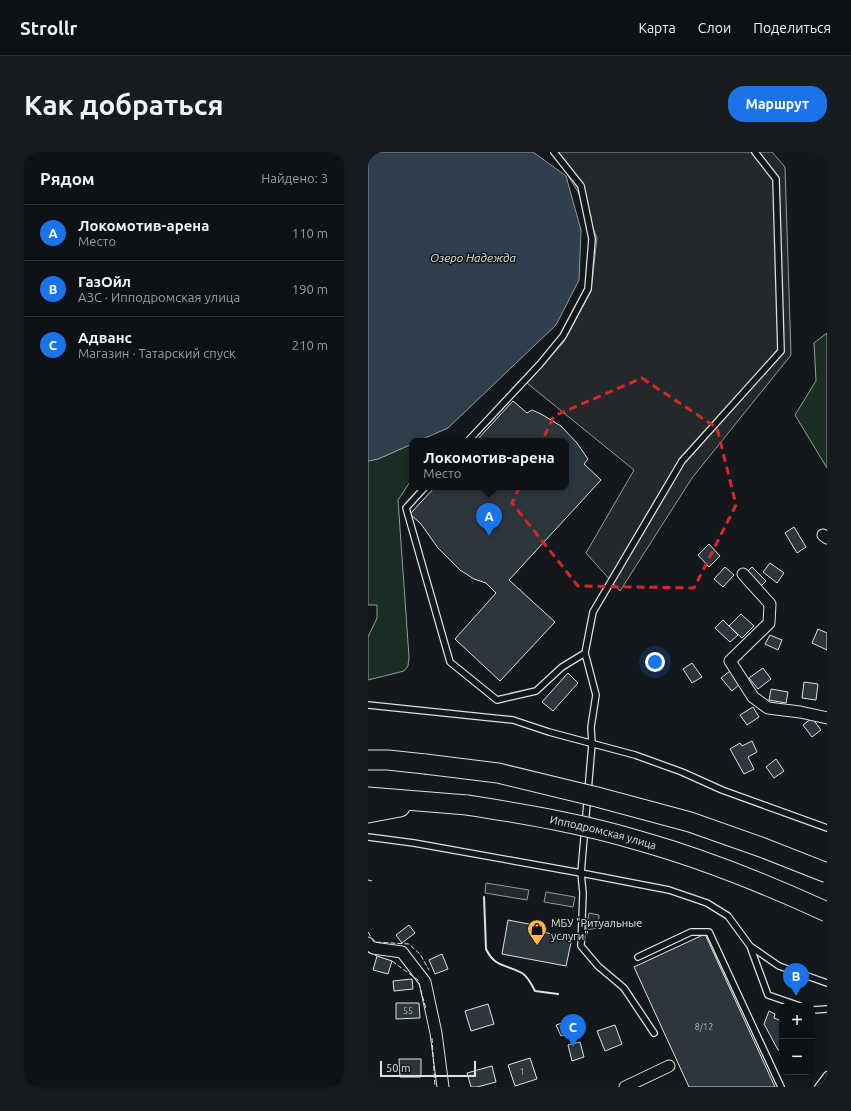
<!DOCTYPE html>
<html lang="ru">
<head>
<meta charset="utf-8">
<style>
  :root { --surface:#0f1215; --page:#181b1e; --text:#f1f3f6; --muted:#9b9ea0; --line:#2f3234; --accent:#1a73e8 }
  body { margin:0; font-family:Ubuntu,sans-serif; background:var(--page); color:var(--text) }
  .controls { position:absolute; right:12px; bottom:12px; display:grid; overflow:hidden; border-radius:8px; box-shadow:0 1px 3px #0004 }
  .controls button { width:36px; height:36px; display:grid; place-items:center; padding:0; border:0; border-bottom:1px solid var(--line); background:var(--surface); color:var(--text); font:20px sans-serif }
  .scale { position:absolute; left:12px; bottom:10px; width:96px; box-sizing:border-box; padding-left:4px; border:2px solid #d8e6dc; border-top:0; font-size:11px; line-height:14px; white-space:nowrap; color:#d8e6dc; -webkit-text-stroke:3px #14181c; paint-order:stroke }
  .you { position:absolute; left:287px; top:510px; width:14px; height:14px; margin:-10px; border:3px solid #fff; border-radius:50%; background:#1a73e8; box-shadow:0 0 0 6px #1a73e833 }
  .badge { display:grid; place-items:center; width:26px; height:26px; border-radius:50%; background:var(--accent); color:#fff; font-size:13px; font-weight:700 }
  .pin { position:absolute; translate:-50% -33px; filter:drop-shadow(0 1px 2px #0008) }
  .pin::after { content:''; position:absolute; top:21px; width:14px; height:12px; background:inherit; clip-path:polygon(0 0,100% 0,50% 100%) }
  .popup { position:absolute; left:41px; top:286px; width:160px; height:52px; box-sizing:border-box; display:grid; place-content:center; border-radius:8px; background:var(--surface); filter:drop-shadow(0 1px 3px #0005); font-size:13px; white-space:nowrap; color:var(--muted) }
  .popup b { font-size:15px; color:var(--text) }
  .popup::after { content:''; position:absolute; left:50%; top:100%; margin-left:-8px; border:8px solid transparent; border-top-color:var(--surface) }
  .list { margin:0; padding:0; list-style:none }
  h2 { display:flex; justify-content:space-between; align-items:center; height:52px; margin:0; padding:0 16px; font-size:17px }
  h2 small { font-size:13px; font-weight:400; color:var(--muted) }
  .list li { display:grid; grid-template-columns:26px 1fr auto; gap:12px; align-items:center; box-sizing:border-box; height:56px; padding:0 16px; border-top:1px solid var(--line) }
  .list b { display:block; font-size:15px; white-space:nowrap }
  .list p { margin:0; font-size:13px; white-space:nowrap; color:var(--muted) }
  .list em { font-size:13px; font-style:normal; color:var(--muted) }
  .map { position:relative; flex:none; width:459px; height:935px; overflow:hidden; border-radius:16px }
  header { display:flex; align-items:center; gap:24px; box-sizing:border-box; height:56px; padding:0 20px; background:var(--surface); border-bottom:1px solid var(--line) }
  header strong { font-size:19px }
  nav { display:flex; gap:22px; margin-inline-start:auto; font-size:14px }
  .intro { display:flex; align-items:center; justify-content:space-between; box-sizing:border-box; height:96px; padding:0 24px }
  h1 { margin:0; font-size:28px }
  .button { padding:10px 18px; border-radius:16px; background:var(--accent); color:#fff; font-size:14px; font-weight:700 }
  main { display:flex; gap:24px; padding:0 24px }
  aside { flex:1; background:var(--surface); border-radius:16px; box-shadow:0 1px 3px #0004 }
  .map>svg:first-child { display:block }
</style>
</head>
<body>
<header>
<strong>Strollr</strong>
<nav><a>Карта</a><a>Слои</a><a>Поделиться</a></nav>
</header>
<div class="intro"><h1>Как добраться</h1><a class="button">Маршрут</a></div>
<main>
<aside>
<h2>Рядом<small>Найдено: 3</small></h2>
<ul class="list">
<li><span class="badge">A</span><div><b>Локомотив-арена</b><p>Место</p></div><em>110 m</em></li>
<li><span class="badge">B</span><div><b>ГазОйл</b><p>АЗС · Ипподромская улица</p></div><em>190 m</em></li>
<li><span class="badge">C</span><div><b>Адванс</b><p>Магазин · Татарский спуск</p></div><em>210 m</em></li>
</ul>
</aside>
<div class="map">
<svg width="459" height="935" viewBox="0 0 459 935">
  <rect width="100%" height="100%" fill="#14181c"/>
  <path fill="#1a2d24" stroke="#939e99" d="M 459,181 L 459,316 L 427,263 L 448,229 L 446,191 Z
    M 44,292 L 44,327 L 30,348 L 41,505 L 40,514 L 36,519 L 0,528 L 0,485 L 9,466 L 9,453 L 0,453 L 0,309 L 10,307 Z"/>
  <path fill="#24282b" stroke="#939e99" d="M 186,0 L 404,0 L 417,15 L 423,203 L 324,326 L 252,439 L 218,401 L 266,318 L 159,231 L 195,191 L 223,139 L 229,86 L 210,40 Z
    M 118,731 L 161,738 L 159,748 L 117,741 Z
    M 178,740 L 207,745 L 205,755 L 176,750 Z
    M 221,761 L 231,763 L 230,776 L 218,778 Z"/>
  <path fill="#2f3f4d" stroke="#939e99" d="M 0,0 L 165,0 L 198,24 L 213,78 L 211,128 L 188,173 L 80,276 L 50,289 L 44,289 L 44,292 L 10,307 L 0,309 Z"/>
  <path fill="#2c363c" stroke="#d8e6dc" d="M 145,249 L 159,261 L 164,258 L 173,262 L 193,274 L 209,291 L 220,307 L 216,312 L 233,328 L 141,428 L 187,470 L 132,529 L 87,487 L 128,441 L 118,431 L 106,427 L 92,418 L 70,396 L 53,372 L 42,362 L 67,335 L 198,335 L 198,289 L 108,289 Z
    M 426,375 L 438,395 L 429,401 L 417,381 Z
    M 341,392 L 352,404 L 341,415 L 330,403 Z
    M 402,411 L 416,421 L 409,431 L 395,420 Z
    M 357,415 L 366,423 L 355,435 L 346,427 Z
    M 384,415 L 398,429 L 392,435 L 378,421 Z
    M 373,462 L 386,474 L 374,486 L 361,474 Z
    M 355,468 L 370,483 L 362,490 L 347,476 Z
    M 450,477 L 459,481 L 459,498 L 444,491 Z
    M 402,483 L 414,488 L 410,498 L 397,492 Z
    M 324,511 L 334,525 L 324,531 L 315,517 Z
    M 395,516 L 403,527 L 390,537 L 381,526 Z
    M 362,519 L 372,532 L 364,539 L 353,526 Z
    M 200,521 L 210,531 L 185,559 L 174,550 Z
    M 436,530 L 450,532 L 448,548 L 434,546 Z
    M 403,537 L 420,540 L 418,551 L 401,548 Z
    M 385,555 L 391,565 L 379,573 L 372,563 Z
    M 444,566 L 453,578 L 444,585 L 435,573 Z
    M 384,589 L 389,600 L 380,605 L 386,617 L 376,622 L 362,597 L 372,591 L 374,594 Z
    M 408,607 L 416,619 L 406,626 L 398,615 Z
    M 140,768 L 171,774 L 170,779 L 204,786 L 198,814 L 134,802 Z
    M 41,773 L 47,781 L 34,791 L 28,783 Z
    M 337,782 L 407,935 L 321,935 L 266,815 Z
    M 74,802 L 80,817 L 67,822 L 61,808 Z
    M 9,804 L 24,809 L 20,822 L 5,818 Z
    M 44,827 L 45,837 L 26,839 L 25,829 Z
    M 28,851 L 51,851 L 52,866 L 28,867 Z
    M 120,852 L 126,872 L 103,879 L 97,859 Z
    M 401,859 L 407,862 L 406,866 L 414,869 L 414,899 L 410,898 L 396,872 Z
    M 206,867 L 210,877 L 193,884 L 188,873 Z
    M 247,873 L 254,892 L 237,899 L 229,879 Z
    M 212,890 L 216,905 L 204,909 L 200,893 Z
    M 162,906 L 169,927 L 147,934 L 140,913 Z
    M 31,907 L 53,907 L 53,925 L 32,925 Z
    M 124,914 L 128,930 L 109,935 L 103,935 L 99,921 Z"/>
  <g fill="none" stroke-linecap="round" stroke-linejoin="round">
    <defs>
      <path id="service" d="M 100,289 L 172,212 L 195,184 L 220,137 L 224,87 L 213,34 L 186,0
        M 57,335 L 38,356 L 82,510 L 129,548 L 168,539 L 194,515 L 217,501
        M 0,553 L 145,568 L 181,580 L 267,603 L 314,620 L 354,638 L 459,676
        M 0,685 L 46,691 L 213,721 L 301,738 L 339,751 L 360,764 L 382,794 L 411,814 L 459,831
        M 382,794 L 400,843 L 432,854
        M 270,805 L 323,780 L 341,780 L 413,935
        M 444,858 L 459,857
        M 286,881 L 256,836 L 230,814 L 213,794 L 215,741 L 213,721 L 224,592 L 223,575 L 228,543 L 217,501 L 225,460 L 314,309 L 413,199 L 408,27 L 387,0
        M 450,935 L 459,923"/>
      <path id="minor" d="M 455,383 L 459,386
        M 375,422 L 402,452 L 401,471 L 362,509 L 385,545 L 400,556 L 432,560 L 459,566
        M 0,791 L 5,796 L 34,800 L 57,830 L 68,881 L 75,935
        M 257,935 L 301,914"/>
      <path id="trunk" d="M 0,608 L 20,608 L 57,612
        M 0,645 L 99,653
        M 0,661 L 32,655"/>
    </defs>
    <use href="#service" stroke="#d8e6dc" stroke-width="8"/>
    <use href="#minor" stroke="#d8e6dc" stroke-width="13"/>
    <use href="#trunk" stroke="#d8e6dc" stroke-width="21"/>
    <use href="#service" stroke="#14181c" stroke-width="5.5"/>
    <use href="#minor" stroke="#14181c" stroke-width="11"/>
    <use href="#trunk" stroke="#14181c" stroke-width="19"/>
    <defs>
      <g id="trunk-bridge">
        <path d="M 57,612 L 130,621 L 229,645 L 322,670 L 393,695 L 459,721"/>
        <path id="s1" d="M 99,653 C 157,662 216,672 272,689 C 336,707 398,732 459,760"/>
      </g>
    </defs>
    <use href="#trunk-bridge" stroke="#d8e6dc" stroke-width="21" stroke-linecap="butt"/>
    <use href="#trunk-bridge" stroke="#14181c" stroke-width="19"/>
    <path stroke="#d8e6dc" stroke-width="1" stroke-dasharray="5 2" stroke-linecap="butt" d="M 0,728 L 4,729
      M 0,780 L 6,790 L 41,792 L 52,802 L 61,818
      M 0,800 L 9,804
      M 24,809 L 50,828 L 58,857
      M 64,886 L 67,935"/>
    <path stroke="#d8e6dc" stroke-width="2" d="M 116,745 L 118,797 C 127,816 138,812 154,821 C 159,824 164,833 167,839 L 190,842"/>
  </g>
  <path fill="none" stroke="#d62828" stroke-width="3" stroke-dasharray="8 5" stroke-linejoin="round" d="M 274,226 L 349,276 L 368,353 L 326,436 L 210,434 L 144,351 L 186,264 Z"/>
  <defs>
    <symbol id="shop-pin" viewBox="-11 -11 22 30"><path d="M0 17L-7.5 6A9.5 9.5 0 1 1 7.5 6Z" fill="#ffb74d" stroke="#14181c"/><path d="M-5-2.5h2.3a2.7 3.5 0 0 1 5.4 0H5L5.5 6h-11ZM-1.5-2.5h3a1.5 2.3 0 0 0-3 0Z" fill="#111"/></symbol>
  </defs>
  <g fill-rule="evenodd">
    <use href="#shop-pin" x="158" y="766" width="22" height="30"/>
  </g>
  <g text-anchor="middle" stroke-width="3" stroke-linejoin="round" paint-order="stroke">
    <g font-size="9" fill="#adbab4">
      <text x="40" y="862">55</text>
      <text x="336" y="878">8/12</text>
      <text x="154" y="923">1</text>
    </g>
    <g font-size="11" fill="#d8e6dc" stroke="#14181c">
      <text dy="4" stroke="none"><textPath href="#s1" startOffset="139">Ипподромская улица</textPath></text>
    </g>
    <g font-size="11" fill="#d8e6dc" stroke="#14181c" text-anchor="start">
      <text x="183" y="775">МБУ "Ритуальные<tspan x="183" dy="13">услуги"</tspan></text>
    </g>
    <g font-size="12" font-style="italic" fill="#d8e6dc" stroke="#14181c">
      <text x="105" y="110">Озеро Надежда</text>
    </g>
  </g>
</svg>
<div class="controls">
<button>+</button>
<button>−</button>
</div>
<div class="scale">50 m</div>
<div class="you"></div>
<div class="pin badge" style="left:121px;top:384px">A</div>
<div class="popup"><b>Локомотив-арена</b>Место</div>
<div class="pin badge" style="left:428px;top:844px">B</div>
<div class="pin badge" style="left:205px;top:895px">C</div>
</div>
</main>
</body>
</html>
